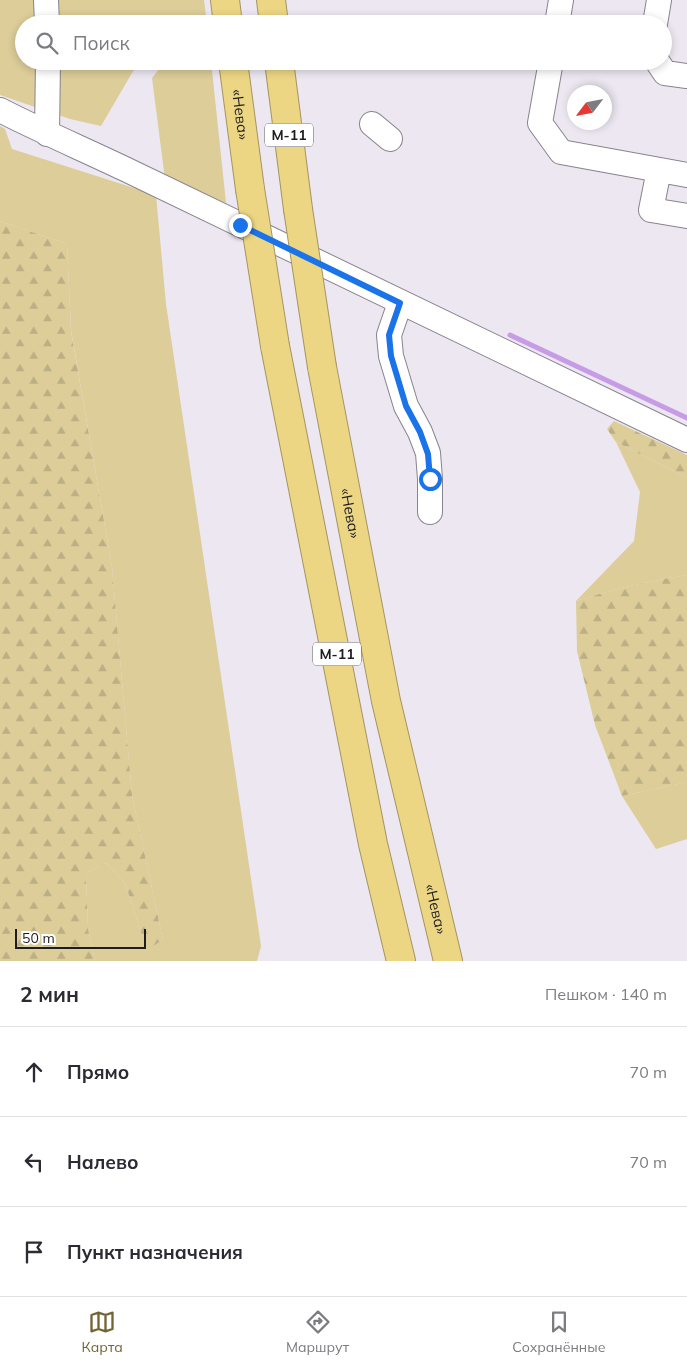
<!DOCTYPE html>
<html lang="ru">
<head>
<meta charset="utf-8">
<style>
  :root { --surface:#fff; --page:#f7f7f7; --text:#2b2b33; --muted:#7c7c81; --line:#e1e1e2; --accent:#736533 }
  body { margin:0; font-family:Mulish,sans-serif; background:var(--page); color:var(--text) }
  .compass { position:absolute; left:567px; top:85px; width:45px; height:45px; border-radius:50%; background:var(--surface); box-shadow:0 2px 8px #0003; rotate:238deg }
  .scale { position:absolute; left:15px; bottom:12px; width:131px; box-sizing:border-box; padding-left:5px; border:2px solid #1e1c20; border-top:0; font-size:14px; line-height:18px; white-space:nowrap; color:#1e1c20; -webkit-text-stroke:4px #fff; paint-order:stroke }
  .stop { position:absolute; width:15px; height:15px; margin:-11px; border:4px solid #1a73e8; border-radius:50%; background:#fff }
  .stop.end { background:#1a73e8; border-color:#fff; box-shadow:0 1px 5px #0008 }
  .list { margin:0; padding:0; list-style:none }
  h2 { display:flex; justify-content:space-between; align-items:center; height:65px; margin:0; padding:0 20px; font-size:21px }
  h2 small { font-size:16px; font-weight:400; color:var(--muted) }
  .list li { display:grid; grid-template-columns:32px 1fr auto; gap:15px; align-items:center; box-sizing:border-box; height:90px; padding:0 20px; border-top:1px solid var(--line) }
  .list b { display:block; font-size:19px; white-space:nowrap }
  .list em { font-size:16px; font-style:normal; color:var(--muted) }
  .icon { flex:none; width:28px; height:28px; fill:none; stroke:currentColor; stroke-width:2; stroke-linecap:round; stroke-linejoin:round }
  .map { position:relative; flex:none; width:687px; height:961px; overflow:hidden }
  .search { position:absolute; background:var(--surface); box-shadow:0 2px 8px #0003; left:15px; right:15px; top:15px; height:55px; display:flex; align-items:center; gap:12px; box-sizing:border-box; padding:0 18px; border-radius:28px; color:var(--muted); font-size:19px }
  .sheet { height:335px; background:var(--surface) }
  nav { display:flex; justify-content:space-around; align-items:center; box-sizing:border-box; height:70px; border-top:1px solid var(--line); background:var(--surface); font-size:14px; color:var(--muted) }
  nav a { display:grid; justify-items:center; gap:2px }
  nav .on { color:var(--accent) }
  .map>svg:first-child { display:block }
</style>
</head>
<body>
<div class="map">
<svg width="687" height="961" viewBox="0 0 687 961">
  <defs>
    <pattern id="forest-firs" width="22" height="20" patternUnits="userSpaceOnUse" patternTransform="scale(1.25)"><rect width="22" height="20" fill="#dccd99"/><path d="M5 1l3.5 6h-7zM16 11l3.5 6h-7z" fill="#bcaf84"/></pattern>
  </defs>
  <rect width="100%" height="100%" fill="#ece7f1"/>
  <path fill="#dccd99" d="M 0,0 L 204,0 L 207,24 L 24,24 L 24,61 L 139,61 L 101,126 L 70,119 L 0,95 Z
    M 163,61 L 211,61 L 226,203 L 165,179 L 152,78 L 163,64 Z
    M 0,126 L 5,129 L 12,149 L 156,195 L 166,304 L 261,946 L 257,961 L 95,961 L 88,929 L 86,873 L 106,863 L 125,883 L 141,933 L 151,946 L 163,940 L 132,795 L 112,567 L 71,330 L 67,244 L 0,221 Z
    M 616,442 L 687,478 L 687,575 C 649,581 613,589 576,601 L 634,541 L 640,492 Z
    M 687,782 L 687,839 L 656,849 L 622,796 Z"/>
  <path fill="url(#forest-firs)" d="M 0,221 L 67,244 L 71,331 L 112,567 L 132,795 L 163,940 L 151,947 L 141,933 L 125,883 L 106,863 L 86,873 L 88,929 L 95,961 L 0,961 Z
    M 614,421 L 687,455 L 687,478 L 616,442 L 607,429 Z
    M 687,575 L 687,782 L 622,796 L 595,725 L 577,651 L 576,601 C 613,589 649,581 687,575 Z"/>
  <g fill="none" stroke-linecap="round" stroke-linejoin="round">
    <path stroke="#c69ce6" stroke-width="5" d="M 510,335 L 687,418"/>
    <defs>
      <path id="minor" d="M 46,0 L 47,24
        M 557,24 L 561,0
        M 655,24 L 659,0
        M 551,61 L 540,123 L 561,152 L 687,175
        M 657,61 L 665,73 L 687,76
        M 0,110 C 41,131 83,149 125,169 C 312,260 499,351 687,440
        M 372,124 L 390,139
        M 47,134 L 48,61
        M 659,170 L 651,210 L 687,216
        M 400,303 L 389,335 L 391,356 L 406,406 L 420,432 L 428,453 L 430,479 L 430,512"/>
      <g id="highway">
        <path d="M 225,0 L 228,24"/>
        <path d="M 271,0 L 274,24"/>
        <path id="s1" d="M 233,61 L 250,189"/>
        <path d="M 279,61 L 298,209"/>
        <path d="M 275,346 L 373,844 L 401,961"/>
        <path id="s2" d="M 322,367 L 386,701 L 448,961"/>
      </g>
    </defs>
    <use href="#minor" stroke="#88838d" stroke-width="26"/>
    <use href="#highway" stroke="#a49561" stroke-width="30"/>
    <use href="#minor" stroke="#fff" stroke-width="24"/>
    <use href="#highway" stroke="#ecd684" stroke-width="28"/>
    <defs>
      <path id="highway-bridge" d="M 250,189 L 275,346
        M 298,209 L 322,367"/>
    </defs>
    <use href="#highway-bridge" stroke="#a49561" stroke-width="30" stroke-linecap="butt"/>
    <use href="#highway-bridge" stroke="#ecd684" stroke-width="28"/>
  </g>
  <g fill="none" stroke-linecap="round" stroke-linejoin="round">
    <path stroke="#1a73e8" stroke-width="6" d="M 240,225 L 400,303 L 389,335 L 391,356 L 406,406 L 420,432 L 428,454 L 430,479"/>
  </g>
  <g text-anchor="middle" stroke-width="4" stroke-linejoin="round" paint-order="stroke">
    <g fill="#fff" stroke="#626063" stroke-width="1">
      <rect x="265" y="123.5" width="48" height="23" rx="4"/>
      <rect x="313" y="642.5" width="48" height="23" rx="4"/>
    </g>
    <g font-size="14" font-weight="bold" fill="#1e1c20">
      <text x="289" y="140">М-11</text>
      <text x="337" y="659">М-11</text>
    </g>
    <g font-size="15" fill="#1e1c20" stroke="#fff">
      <text dy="5" stroke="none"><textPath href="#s1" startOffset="54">«Нева»</textPath></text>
      <text dy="5" stroke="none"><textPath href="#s2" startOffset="149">«Нева»</textPath></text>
      <text dy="5" stroke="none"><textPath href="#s2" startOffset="554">«Нева»</textPath></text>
    </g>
  </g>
</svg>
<svg class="compass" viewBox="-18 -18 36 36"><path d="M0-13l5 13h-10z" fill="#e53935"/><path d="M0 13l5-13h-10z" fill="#7c7c81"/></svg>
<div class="scale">50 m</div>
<div class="stop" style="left:430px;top:479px"></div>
<div class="stop end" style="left:240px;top:225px"></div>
<div class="search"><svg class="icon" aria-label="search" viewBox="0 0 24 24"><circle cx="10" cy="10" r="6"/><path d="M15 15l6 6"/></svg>Поиск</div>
</div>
<section class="sheet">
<h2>2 мин<small>Пешком · 140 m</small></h2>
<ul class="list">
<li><svg class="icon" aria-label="ahead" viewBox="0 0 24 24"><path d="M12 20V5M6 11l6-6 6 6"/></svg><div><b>Прямо</b></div><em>70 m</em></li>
<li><svg class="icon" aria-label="left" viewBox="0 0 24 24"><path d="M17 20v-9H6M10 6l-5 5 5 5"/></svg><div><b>Налево</b></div><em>70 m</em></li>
<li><svg class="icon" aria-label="arrive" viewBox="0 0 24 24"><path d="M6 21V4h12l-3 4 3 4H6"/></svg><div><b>Пункт назначения</b></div></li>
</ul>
</section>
<nav>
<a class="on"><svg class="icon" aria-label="map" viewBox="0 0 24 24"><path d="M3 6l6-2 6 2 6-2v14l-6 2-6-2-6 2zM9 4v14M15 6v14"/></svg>Карта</a>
<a><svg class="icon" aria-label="directions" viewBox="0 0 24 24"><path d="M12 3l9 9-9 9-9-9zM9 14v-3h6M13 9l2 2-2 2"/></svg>Маршрут</a>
<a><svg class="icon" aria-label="saved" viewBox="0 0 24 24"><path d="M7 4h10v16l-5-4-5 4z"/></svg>Сохранённые</a>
</nav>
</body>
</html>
